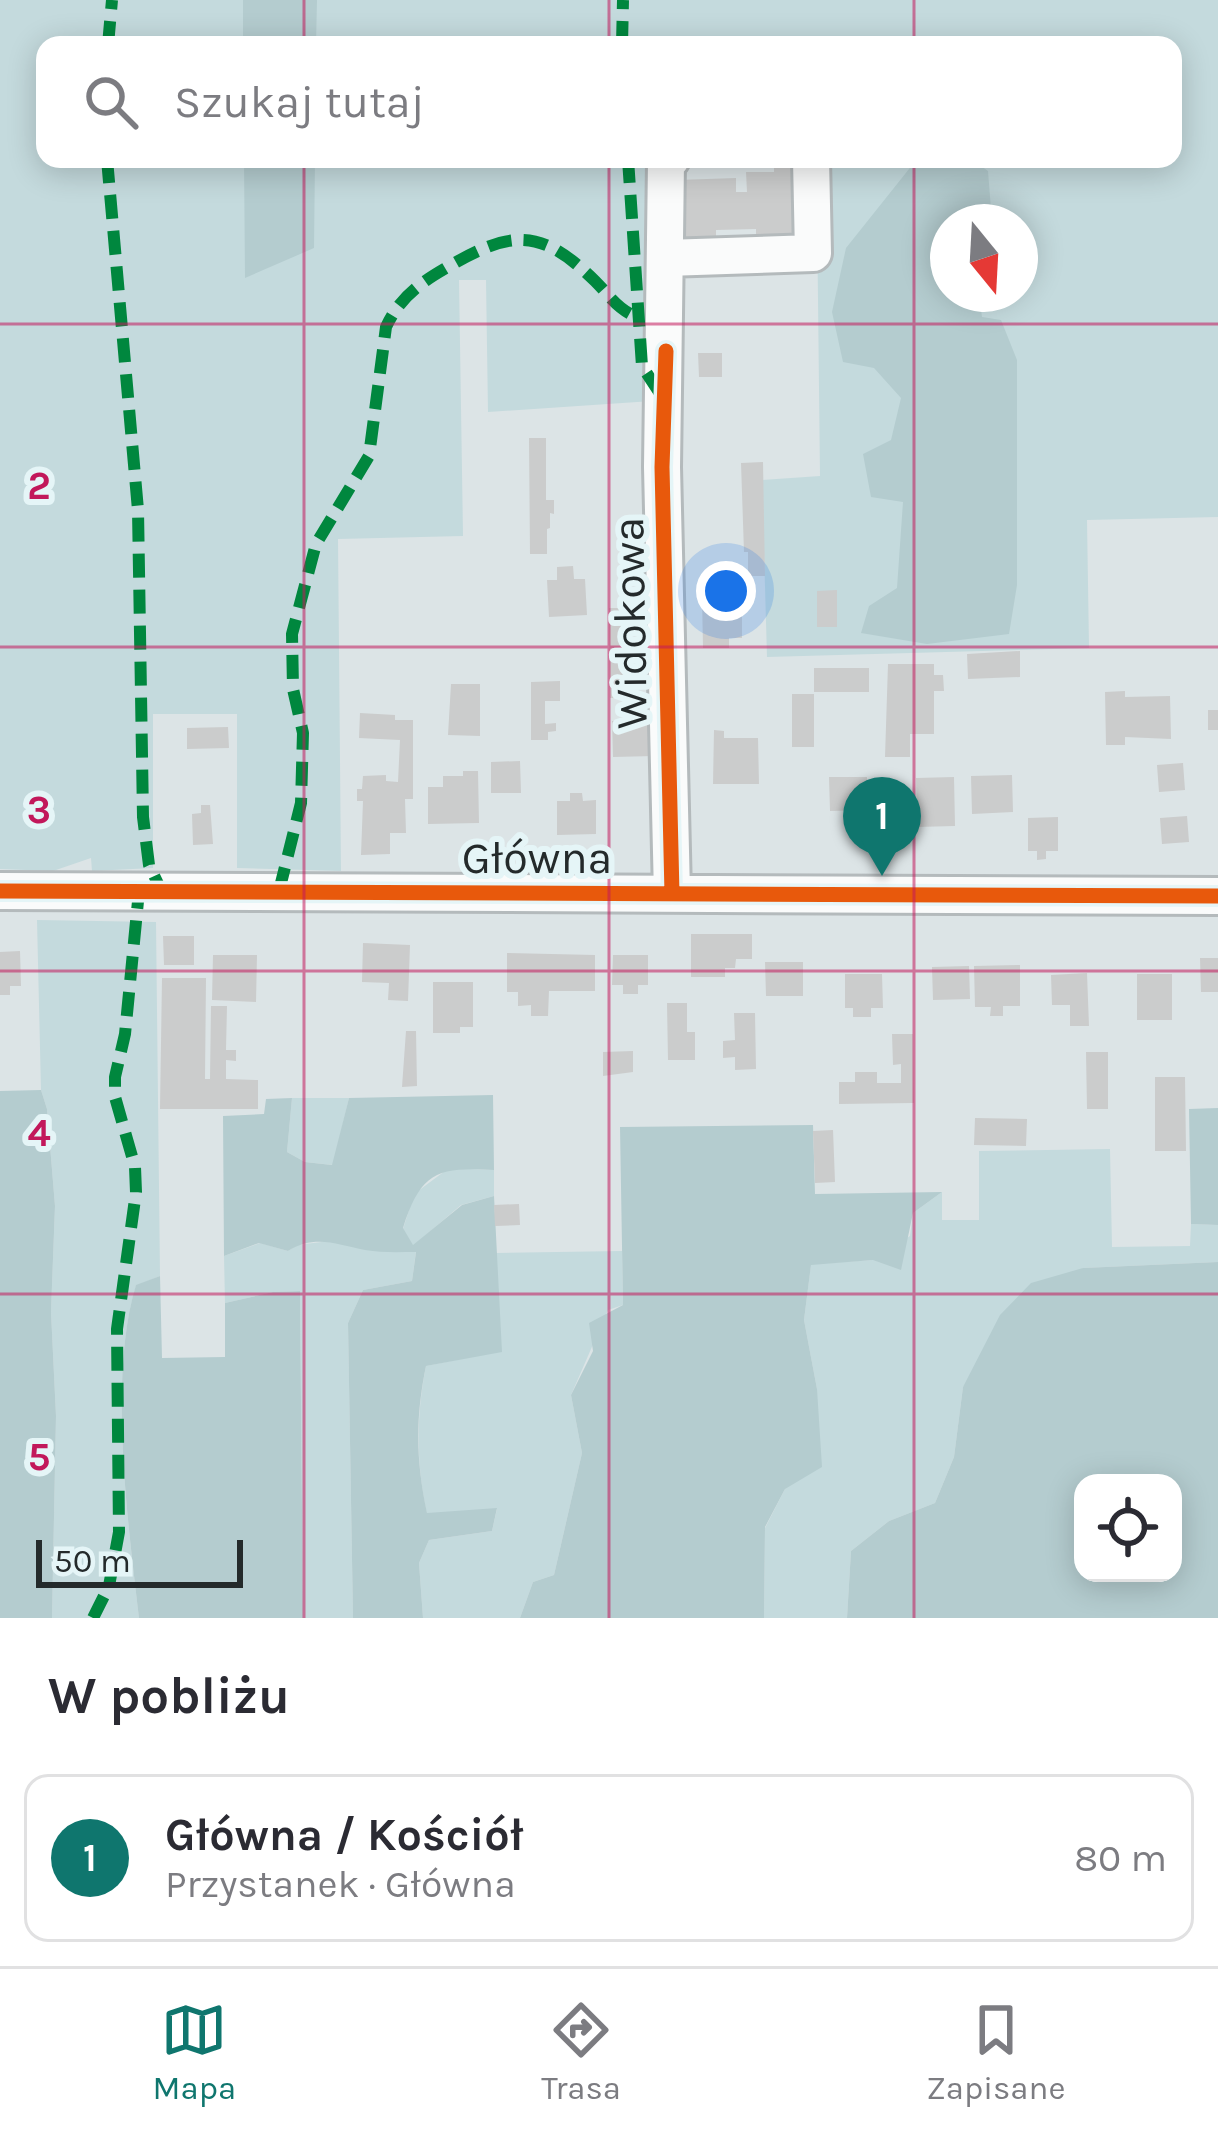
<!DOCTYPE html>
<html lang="pl">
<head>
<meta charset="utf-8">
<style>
  :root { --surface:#fff; --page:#f7f7f7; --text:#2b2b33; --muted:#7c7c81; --line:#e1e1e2; --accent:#0f766e }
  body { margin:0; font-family:Karla,sans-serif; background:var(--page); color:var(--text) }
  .controls { position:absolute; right:36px; bottom:36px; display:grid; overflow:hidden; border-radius:24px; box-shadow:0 6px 30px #0003 }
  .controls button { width:108px; height:108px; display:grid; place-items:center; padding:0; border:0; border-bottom:3px solid var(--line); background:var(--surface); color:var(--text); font:60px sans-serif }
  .compass { position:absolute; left:930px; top:204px; width:108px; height:108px; border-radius:50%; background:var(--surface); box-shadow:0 6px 30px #0003; rotate:162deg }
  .scale { position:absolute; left:36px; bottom:30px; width:207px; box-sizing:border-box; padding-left:12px; border:6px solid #242a2b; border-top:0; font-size:33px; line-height:42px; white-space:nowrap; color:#242a2b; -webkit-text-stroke:9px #e5f5f7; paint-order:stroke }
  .you { position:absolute; left:726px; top:591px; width:42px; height:42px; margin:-30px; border:9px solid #fff; border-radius:50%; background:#1a73e8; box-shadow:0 0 0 18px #1a73e833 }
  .badge { display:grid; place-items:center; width:78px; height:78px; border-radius:50%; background:var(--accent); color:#fff; font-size:39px; font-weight:700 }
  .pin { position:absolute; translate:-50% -99px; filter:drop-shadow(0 3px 6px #0008) }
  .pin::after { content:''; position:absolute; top:63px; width:42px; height:36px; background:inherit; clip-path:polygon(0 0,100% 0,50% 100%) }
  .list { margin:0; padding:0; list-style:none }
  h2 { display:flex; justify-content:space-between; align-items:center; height:156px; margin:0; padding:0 48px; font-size:51px }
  h2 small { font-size:39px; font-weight:400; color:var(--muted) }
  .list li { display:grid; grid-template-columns:78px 1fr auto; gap:36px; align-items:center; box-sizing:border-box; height:168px; margin:0 24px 24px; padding:0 24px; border:3px solid var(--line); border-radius:24px }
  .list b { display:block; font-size:45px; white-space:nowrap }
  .list p { margin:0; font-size:39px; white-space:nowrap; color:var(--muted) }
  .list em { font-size:39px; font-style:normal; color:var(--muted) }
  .icon { flex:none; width:66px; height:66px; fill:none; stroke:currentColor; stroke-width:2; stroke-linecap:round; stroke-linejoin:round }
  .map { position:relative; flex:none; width:1218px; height:1618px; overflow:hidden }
  .search { position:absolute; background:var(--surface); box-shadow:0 6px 30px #0003; left:36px; right:36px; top:36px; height:132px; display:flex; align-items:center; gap:30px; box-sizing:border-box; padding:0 42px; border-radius:24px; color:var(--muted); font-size:45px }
  .sheet { height:348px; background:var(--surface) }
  nav { display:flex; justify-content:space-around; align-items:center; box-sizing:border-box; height:168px; border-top:3px solid var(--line); background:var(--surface); font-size:33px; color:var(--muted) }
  nav a { display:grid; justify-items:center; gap:6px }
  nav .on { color:var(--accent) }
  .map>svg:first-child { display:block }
</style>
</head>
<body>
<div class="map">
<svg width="1218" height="1618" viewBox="0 0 1218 1618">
  <rect width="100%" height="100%" fill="#dce4e6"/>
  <path fill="#c4dadd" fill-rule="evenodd" d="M 0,0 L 1218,0 L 1218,517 L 1087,520 L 1089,648 L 767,657 L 762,480 L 820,476 L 817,211 L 826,159 L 1173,159 L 1173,45 L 45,45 L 45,159 L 650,159 L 652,401 L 488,412 L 486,280 L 459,280 L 463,536 L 338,539 L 341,871 L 237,868 L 237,714 L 153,714 L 153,868 L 92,871 L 91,858 L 53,871 L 0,869 ZM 948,222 L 1020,222 L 1020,294 L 948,294 Z
    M 37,920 L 156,922 L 160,1276 L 136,1286 C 108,1376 128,1523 139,1618 L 52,1618 L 56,1416 L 51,1312 L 55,1206 L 47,1109 L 41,1090 Z
    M 292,1098 L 349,1098 L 333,1165 L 305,1162 L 287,1152 Z
    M 1110,1149 L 1112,1247 L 1190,1246 L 1191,1224 L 1218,1225 L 1218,1262 L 1083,1268 L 963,1387 L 954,1457 L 935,1503 L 889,1521 L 851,1551 L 847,1618 L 764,1618 L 765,1528 L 785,1489 L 817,1389 L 804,1320 L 811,1264 L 873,1260 L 910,1236 L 913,1213 L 942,1192 L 942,1220 L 979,1220 L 979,1151 Z
    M 449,1168 L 494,1170 L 494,1196 L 461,1205 L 413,1246 L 403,1229 L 414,1194 Z
    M 338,1240 L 361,1249 L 416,1251 L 412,1281 L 363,1290 L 348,1323 L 353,1618 L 303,1618 L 300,1291 L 273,1292 L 225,1303 L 224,1256 L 260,1243 L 288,1251 L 297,1245 Z
    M 622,1251 L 623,1305 L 608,1310 L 571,1395 L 582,1453 L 554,1575 L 533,1582 L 520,1618 L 423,1618 L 419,1563 L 429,1540 L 492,1531 L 497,1509 L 427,1514 C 416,1463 416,1417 426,1366 L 501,1351 L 495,1253 Z"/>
  <path fill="#b4cccf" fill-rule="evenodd" d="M 243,0 L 317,0 L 316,45 L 243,45 Z
    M 244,159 L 315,159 L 314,248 L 245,278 Z
    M 917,159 L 971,159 L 988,171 L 992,222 L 948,222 L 948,294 L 979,294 L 982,317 L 1001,320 L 1017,360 L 1017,585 L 1009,634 L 927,644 L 861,633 L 869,606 L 897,588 L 903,502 L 871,497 L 863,454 L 891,440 L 901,398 L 874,368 L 843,362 L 832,312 L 846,248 Z
    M 41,1090 L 47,1109 L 55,1206 L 51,1312 L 56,1416 L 52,1618 L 0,1618 L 0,1091 Z
    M 493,1095 L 494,1170 C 437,1167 421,1172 403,1228 L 413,1245 L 462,1205 L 494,1196 L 502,1352 L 426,1366 C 415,1419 416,1461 427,1513 L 497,1508 L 492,1531 L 429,1540 L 419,1563 L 423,1618 L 353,1618 L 348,1323 L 363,1290 L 412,1281 L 416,1252 C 399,1252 382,1253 365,1250 C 337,1245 316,1234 288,1251 L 259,1243 L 224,1256 L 223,1116 L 264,1114 L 266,1099 L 292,1098 L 287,1152 L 305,1162 L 332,1165 L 349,1098 Z
    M 1218,1108 L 1218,1225 L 1191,1224 L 1189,1109 Z
    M 813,1125 L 815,1194 L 942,1192 L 913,1213 L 901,1270 L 873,1260 L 811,1265 L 804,1320 L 817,1389 L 822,1467 L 785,1489 L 765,1527 L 764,1618 L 520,1618 L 533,1582 L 554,1575 L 582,1453 L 571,1395 L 593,1351 L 589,1323 L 623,1305 L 620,1127 Z
    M 1218,1262 L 1218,1618 L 847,1618 L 851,1551 L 889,1521 L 935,1503 L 954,1457 L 963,1387 L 1000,1315 L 1031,1283 L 1083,1268 ZM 1083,1483 L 1173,1483 L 1173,1573 L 1083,1573 Z
    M 160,1276 L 162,1358 L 225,1357 L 225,1303 L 273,1292 L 300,1291 L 303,1618 L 139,1618 C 128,1523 108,1376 136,1285 Z"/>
  <path fill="#cbcccc" d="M 774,159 L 799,159 L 800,241 L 756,242 L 756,229 L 716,230 L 716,242 L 680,244 L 677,180 L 736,178 L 736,192 L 747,192 L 746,172 L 774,172 Z
    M 698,353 L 722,353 L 722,377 L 699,377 Z
    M 529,438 L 546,438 L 546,500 L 554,500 L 554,514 L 550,513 L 550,528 L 547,529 L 547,554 L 530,554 Z
    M 763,462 L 765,576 L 748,576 L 748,552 L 744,552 L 741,463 Z
    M 573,566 L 574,579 L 585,579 L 587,615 L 549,617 L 547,580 L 557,580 L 557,567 Z
    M 837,590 L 837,627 L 817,627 L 817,591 Z
    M 702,595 L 742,595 L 742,638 L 729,638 L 729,648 L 703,648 Z
    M 609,608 L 626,608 L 627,698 L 610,698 Z
    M 1020,651 L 1020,677 L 968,679 L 967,654 Z
    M 888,664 L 934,664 L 934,675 L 943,675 L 944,691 L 934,691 L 934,734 L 910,734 L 910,757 L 885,757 Z
    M 814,668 L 869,668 L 869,692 L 814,692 Z
    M 560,681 L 560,701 L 545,701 L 545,724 L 556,723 L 556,731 L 548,732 L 548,740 L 531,740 L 531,682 Z
    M 451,684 L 480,684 L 480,736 L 448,735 Z
    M 1125,691 L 1125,697 L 1170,696 L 1171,739 L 1125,737 L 1125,745 L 1106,745 L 1105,692 Z
    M 792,694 L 814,694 L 814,747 L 792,747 Z
    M 1208,710 L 1218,710 L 1218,730 L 1208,730 Z
    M 360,713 L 395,715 L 395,720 L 413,720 L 413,799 L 405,799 L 406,833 L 390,833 L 390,854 L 361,855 L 363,801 L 357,801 L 357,789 L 362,789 L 363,776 L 386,775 L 386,781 L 398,782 L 400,740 L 359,738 Z
    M 629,713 L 641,713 L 641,721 L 654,721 L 654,756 L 613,757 L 612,721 L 629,721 Z
    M 228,727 L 229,748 L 187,749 L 187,728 Z
    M 714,730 L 724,731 L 724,738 L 758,738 L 759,784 L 713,784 Z
    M 520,761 L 521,793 L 491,793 L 491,762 Z
    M 1183,763 L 1185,790 L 1159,792 L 1157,765 Z
    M 463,771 L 478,771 L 479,823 L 428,824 L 428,787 L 443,787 L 443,776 L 463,776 Z
    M 1012,775 L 1013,812 L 972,814 L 971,776 Z
    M 829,777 L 867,777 L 867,810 L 830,811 Z
    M 954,777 L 955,826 L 917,827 L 916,778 Z
    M 570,793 L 582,793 L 583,801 L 596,800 L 596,834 L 557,835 L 557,801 L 570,801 Z
    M 201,805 L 210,805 L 213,844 L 193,845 L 192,814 L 201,813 Z
    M 1187,816 L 1189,842 L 1162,844 L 1160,818 Z
    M 1058,817 L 1058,851 L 1046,851 L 1046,859 L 1037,860 L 1037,851 L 1028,851 L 1028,818 Z
    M 691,934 L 752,934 L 752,959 L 736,959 L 735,968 L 725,968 L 725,977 L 691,977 Z
    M 163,936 L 194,936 L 194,965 L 164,965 Z
    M 363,943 L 410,945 L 408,1001 L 388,1000 L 389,983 L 362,982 Z
    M 20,951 L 21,986 L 10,986 L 10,995 L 0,995 L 0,952 Z
    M 507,953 L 595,955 L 595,991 L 549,991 L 548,1016 L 531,1016 L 531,1005 L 518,1006 L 518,992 L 507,992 Z
    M 213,955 L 257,955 L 256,1002 L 212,1000 Z
    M 613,955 L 648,955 L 648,985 L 638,985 L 638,994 L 623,994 L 623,985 L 612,985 Z
    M 1200,958 L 1218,958 L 1218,992 L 1201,992 Z
    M 765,962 L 803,962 L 803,996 L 766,996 Z
    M 1020,965 L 1020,1006 L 1003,1006 L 1003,1016 L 990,1016 L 991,1007 L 975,1007 L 974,966 Z
    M 969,966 L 970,999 L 933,1000 L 932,967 Z
    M 1087,973 L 1089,1026 L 1070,1026 L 1070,1005 L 1052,1005 L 1051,975 Z
    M 845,974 L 882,974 L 883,1008 L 871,1008 L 871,1017 L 853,1017 L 853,1008 L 845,1008 Z
    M 1137,974 L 1172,974 L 1172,1020 L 1137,1020 Z
    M 162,978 L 206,978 L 205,1079 L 210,1079 L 211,1006 L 227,1006 L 226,1050 L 236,1050 L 236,1061 L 226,1060 L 226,1079 L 258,1080 L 258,1109 L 160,1109 Z
    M 433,982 L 473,982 L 473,1027 L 460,1027 L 460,1033 L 433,1033 Z
    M 667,1003 L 687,1003 L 687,1032 L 695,1032 L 695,1060 L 668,1060 Z
    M 734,1013 L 755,1013 L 756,1069 L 735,1070 L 735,1057 L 723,1058 L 723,1041 L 735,1040 Z
    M 406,1031 L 416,1031 L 417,1086 L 402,1087 Z
    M 892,1034 L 913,1034 L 914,1103 L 839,1104 L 839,1082 L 855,1082 L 855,1072 L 877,1072 L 877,1083 L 901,1083 L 901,1064 L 893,1065 Z
    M 633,1051 L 633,1072 L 603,1076 L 603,1052 Z
    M 1086,1052 L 1108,1052 L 1108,1109 L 1087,1109 Z
    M 1155,1077 L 1185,1077 L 1186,1151 L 1155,1151 Z
    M 975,1118 L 1027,1119 L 1026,1146 L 974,1145 Z
    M 833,1130 L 835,1182 L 815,1183 L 813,1131 Z
    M 519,1204 L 520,1225 L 495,1226 L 494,1205 Z"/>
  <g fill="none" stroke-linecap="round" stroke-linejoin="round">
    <defs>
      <path id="minor" d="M 671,159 L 666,162 L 662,467 L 672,894
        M 666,258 L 813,253 L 811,159
        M 0,891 L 1218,896"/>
    </defs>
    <use href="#minor" stroke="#b4babc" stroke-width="42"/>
    <use href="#minor" stroke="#fafbfb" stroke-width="36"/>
    <path stroke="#00873e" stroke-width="12" stroke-dasharray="24 12" stroke-linecap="butt" d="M 108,45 L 112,0
      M 622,45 L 623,0
      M 107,159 L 138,510 L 143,817 L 149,865 L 161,890
      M 628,159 L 642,366 L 661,395
      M 279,891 L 301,803 L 303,733 L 293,689 L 292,634 L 316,544 L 369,456 L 386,327 C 401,295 423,281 453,264 C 514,229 543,230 595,281 C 610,296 617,309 637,317
      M 93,1618 L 109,1586 L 119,1532 L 117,1329 L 136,1192 L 135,1167 L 115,1097 L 115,1077 L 125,1034 L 139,891"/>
    <defs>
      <path id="cycleway" d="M 666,351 L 662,467 L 672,894
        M 0,891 L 1218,896"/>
    </defs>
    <use href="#cycleway" stroke="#e5f5f7" stroke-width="22"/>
    <use href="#cycleway" stroke="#e8590c" stroke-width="15"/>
  </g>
  <path fill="none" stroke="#c2185b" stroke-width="3" stroke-opacity="0.55" d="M 304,0 L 304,45M 609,0 L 609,45M 914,0 L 914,45M 304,159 L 304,1618M 609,159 L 609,1618M 914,159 L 914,1618M 0,324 L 1218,324M 0,647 L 1218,647M 0,971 L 1218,971M 0,1294 L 1218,1294"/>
  <g text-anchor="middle" stroke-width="12" stroke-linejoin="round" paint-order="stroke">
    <g font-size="45" fill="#242a2b" stroke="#e5f5f7">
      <text transform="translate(629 623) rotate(-91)" y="16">Widokowa</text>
      <text x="537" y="873">Główna</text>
    </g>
  </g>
  <g font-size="39" text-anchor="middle" font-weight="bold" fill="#c2185b" stroke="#e5f5f7" stroke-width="12" stroke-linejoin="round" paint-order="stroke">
    <text x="39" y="499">2</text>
    <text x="39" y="823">3</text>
    <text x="39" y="1146">4</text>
    <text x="39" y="1470">5</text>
  </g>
</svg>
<div class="controls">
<button><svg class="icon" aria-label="locate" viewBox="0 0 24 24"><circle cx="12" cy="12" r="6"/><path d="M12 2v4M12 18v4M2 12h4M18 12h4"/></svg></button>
</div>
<svg class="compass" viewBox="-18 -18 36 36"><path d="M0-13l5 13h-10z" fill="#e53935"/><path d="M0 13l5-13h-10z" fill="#7c7c81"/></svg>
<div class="scale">50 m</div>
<div class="you"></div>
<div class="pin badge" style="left:882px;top:876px">1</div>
<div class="search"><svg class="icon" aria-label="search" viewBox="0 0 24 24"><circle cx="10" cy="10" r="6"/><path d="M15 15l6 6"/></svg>Szukaj tutaj</div>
</div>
<section class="sheet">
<h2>W pobliżu<small></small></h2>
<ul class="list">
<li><span class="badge">1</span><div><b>Główna / Kościół</b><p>Przystanek · Główna</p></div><em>80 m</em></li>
</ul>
</section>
<nav>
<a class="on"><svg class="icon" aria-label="map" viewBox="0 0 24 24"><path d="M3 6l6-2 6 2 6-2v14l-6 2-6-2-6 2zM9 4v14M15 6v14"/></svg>Mapa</a>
<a><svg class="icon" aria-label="directions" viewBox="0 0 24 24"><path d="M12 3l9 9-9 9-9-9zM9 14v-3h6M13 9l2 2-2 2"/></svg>Trasa</a>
<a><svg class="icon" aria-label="saved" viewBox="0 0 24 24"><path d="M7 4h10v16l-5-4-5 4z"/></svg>Zapisane</a>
</nav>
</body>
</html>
